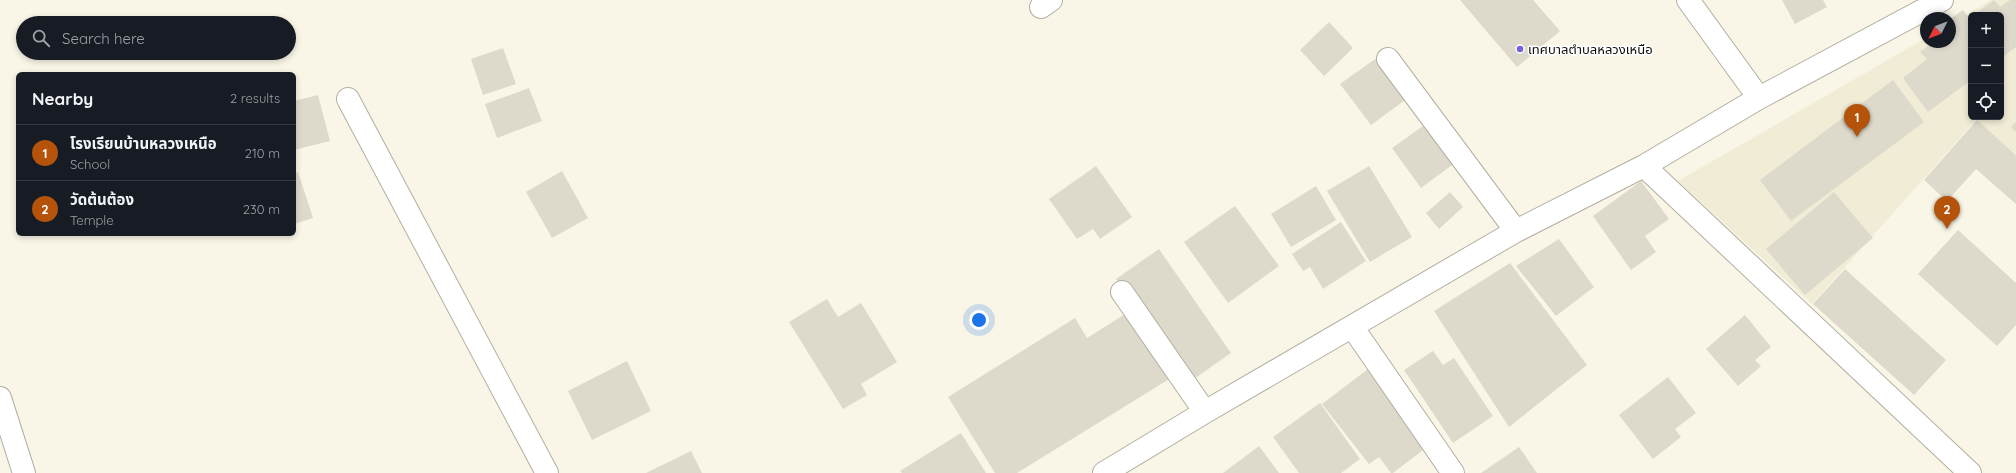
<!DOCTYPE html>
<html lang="en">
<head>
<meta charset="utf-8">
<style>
  :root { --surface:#171b24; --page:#20242c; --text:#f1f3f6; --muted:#9ea1a6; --line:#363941; --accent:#b45309 }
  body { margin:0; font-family:Quicksand,"Noto Sans Thai",sans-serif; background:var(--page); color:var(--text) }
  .controls { position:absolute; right:12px; top:12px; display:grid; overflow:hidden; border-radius:6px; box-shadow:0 2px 6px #0003 }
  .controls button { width:36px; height:36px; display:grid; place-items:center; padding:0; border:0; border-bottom:1px solid var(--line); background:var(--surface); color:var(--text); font:20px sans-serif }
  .compass { position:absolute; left:1920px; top:12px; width:36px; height:36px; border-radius:50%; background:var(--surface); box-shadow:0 2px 6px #0003; rotate:228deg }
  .you { position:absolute; left:979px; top:320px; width:14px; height:14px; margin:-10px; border:3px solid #fff; border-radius:50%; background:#1a73e8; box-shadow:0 0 0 6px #1a73e833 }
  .badge { display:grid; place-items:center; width:26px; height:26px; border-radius:50%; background:var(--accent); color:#fff; font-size:13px; font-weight:700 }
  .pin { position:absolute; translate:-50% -33px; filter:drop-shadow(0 1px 2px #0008) }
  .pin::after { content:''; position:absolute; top:21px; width:14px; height:12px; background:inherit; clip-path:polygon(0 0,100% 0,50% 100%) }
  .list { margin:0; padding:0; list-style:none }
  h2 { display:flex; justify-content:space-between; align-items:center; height:52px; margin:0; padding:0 16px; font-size:17px }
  h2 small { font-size:13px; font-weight:400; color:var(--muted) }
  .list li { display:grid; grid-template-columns:26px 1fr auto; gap:12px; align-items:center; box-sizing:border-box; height:56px; padding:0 16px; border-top:1px solid var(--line) }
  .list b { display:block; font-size:15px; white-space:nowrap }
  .list p { margin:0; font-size:13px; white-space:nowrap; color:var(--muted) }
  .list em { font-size:13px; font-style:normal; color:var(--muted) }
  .icon { flex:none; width:22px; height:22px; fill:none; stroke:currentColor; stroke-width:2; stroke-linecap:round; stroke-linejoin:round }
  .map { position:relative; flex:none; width:2016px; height:473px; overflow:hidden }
  .search { position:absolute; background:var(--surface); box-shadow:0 2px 6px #0003; left:16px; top:16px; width:280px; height:44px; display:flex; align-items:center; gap:10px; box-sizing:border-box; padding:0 14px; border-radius:22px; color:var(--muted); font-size:15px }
  .panel { position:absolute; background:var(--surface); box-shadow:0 2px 6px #0003; left:16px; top:72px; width:280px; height:164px; border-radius:6px }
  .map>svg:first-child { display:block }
</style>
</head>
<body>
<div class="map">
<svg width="2016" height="473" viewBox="0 0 2016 473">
  <rect width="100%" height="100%" fill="#f9f6e7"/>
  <path fill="#f0ecd6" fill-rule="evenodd" d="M 1991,0 L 2016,0 L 2016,154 L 1976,120 L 1812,304 L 1678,181 L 1926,38 L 1926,42 L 1950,42 L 1950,24 ZM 1971,15 L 2001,15 L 2001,117 L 1971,117 Z"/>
  <path fill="#dddacc" d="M 1460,0 L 1533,0 L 1560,31 L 1517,67 Z
    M 1782,0 L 1823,0 L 1827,7 L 1795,24 Z
    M 1994,0 L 2000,7 L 2010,0 L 2016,0 L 2016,47 L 2001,58 L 2001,15 L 1974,15 Z
    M 1963,10 L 1969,18 L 1971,17 L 1971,80 L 1928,112 L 1903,78 L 1927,59 L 1920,52 L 1933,42 L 1950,42 L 1950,19 Z
    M 1329,22 L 1353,48 L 1324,76 L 1300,50 Z
    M 503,48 L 516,84 L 483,95 L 471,59 Z
    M 1378,57 L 1408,98 L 1371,125 L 1340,84 Z
    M 1893,80 L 1924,122 L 1791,221 L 1760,180 Z
    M 529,88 L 542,121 L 497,138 L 485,104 Z
    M 318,95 L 330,141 L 294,150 L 294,101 Z
    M 1977,120 L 2016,155 L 2016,204 L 1976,169 L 1947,201 L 1924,180 Z
    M 1430,121 L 1459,160 L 1421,188 L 1392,148 Z
    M 2016,122 L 2016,132 L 2011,127 Z
    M 1096,166 L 1132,217 L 1100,239 L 1093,229 L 1077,239 L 1049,199 Z
    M 1369,166 L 1412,237 L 1370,262 L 1327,191 Z
    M 562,171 L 588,218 L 552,238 L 526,192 Z
    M 298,172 L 313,218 L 294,224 L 294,174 Z
    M 1641,181 L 1669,219 L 1645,236 L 1656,252 L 1631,270 L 1593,216 Z
    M 1316,186 L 1336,220 L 1291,247 L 1271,214 Z
    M 1450,192 L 1463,207 L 1439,229 L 1426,213 Z
    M 1834,192 L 1873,238 L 1805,295 L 1766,249 Z
    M 1235,206 L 1279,266 L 1228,303 L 1184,242 Z
    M 1341,222 L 1366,261 L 1323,289 L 1310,267 L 1303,271 L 1292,254 Z
    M 1958,230 L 2016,283 L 2016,325 L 1997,346 L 1918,274 Z
    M 1559,239 L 1594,287 L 1556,316 L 1516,266 Z
    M 1159,249 L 1231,353 L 1188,383 L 1116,279 Z
    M 1510,263 L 1587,365 L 1509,427 L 1434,311 Z
    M 1845,269 L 1946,360 L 1914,395 L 1813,304 Z
    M 827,299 L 838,317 L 861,303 L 897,362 L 861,384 L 867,395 L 843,409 L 789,322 Z
    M 1130,311 L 1171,378 L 1017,473 L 995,473 L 948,397 L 1075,318 L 1087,338 Z
    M 1745,315 L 1771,347 L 1755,360 L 1761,366 L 1738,386 L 1706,349 Z
    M 1433,351 L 1443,365 L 1454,358 L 1493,416 L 1453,443 L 1404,370 Z
    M 627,361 L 651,411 L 592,440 L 568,391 Z
    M 1368,369 L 1427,447 L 1393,473 L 1391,473 L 1379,457 L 1369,464 L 1322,404 Z
    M 1668,377 L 1696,413 L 1675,429 L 1681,437 L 1653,459 L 1619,415 Z
    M 1320,403 L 1360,459 L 1341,473 L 1299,473 L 1273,437 Z
    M 961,433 L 986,473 L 902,473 L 900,471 Z
    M 1259,446 L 1279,473 L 1223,473 Z
    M 1519,447 L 1537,473 L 1481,473 Z
    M 691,451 L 702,473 L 646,473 Z"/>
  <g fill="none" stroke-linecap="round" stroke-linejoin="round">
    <defs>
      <path id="minor" d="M 1688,0 L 1759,98
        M 1041,7 L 1051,0
        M 1388,59 L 1516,231
        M 348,99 L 547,473
        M 1644,166 L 1970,473
        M 1122,292 L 1205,412
        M 1353,328 L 1453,473
        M 0,398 L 24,473
        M 1104,473 L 1205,412 L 1516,231 L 1644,166 L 1759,98 L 1942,0"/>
    </defs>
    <use href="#minor" stroke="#b1afa1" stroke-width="24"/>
    <use href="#minor" stroke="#fff" stroke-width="22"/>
  </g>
  <circle fill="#7362dd" stroke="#fff" stroke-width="1.5" cx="1520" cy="49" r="4"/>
  <g text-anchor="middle" stroke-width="3" stroke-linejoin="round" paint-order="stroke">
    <g font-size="13" fill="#0e0d08" stroke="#fff" text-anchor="start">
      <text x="1528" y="54">เทศบาลตำบลหลวงเหนือ</text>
    </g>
  </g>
</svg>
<div class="controls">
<button>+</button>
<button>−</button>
<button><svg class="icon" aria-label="locate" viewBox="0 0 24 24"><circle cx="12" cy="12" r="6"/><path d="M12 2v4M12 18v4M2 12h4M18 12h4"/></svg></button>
</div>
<svg class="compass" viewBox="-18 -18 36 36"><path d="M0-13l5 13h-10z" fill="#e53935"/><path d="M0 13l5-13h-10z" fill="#9ea1a6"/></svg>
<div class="you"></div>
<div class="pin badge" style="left:1857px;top:137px">1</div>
<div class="pin badge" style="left:1947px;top:229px">2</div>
<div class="search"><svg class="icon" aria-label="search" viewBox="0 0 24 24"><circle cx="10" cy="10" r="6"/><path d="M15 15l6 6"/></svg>Search here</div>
<section class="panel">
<h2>Nearby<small>2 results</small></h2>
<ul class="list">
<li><span class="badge">1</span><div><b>โรงเรียนบ้านหลวงเหนือ</b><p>School</p></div><em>210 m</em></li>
<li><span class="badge">2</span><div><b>วัดต้นต้อง</b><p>Temple</p></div><em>230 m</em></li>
</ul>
</section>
</div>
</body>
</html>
